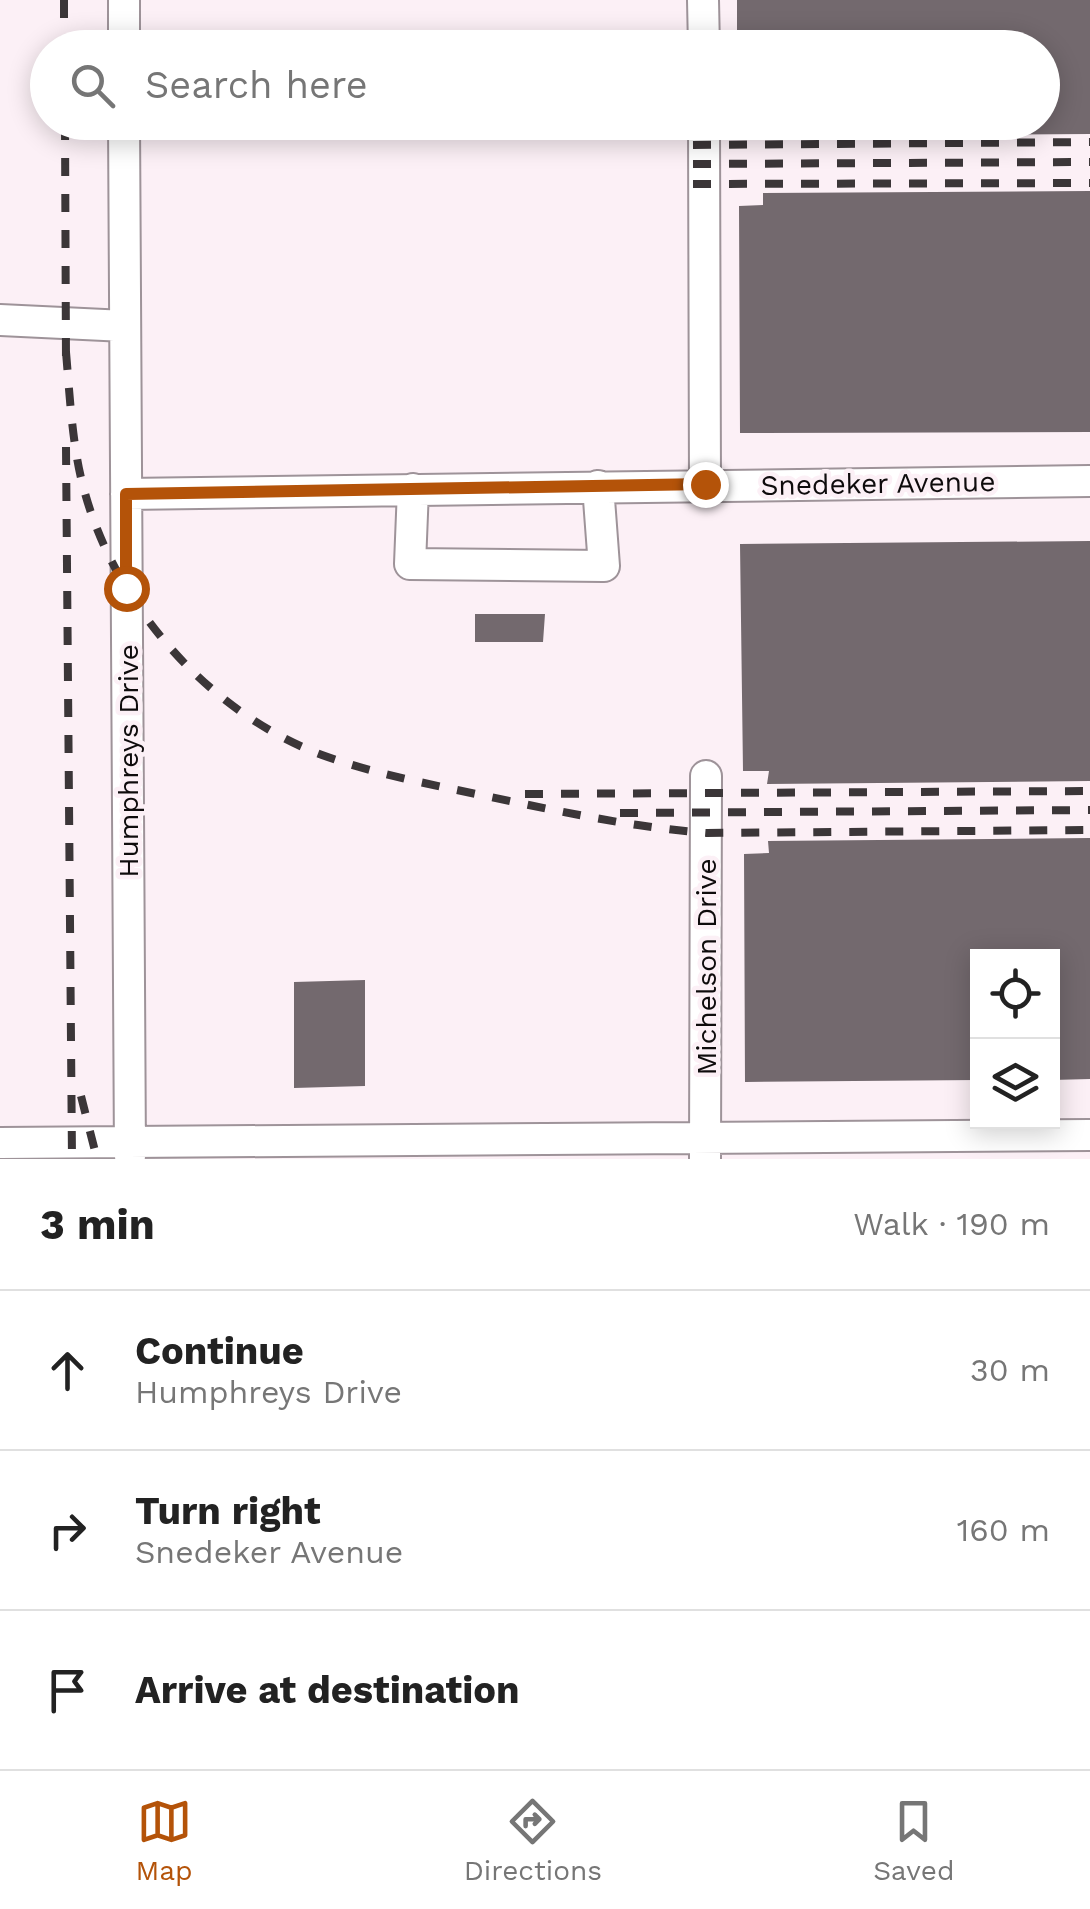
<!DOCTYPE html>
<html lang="en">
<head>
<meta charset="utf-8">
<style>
  :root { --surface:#fff; --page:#f2f2f2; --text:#222; --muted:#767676; --line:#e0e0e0; --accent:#b45309 }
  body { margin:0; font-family:"Work Sans",sans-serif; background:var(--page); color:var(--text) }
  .controls { position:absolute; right:30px; bottom:30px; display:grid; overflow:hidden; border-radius:0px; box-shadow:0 5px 25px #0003 }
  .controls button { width:90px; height:90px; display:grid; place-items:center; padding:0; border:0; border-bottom:2px solid var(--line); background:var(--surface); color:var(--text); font:50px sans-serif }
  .stop { position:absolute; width:30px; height:30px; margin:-22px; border:8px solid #b45309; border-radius:50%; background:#fff }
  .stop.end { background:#b45309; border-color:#fff; box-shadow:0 2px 10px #0008 }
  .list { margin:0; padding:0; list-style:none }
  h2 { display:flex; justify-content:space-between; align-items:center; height:130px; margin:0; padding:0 40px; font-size:42px }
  h2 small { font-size:32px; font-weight:400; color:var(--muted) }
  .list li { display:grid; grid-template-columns:65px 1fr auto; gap:30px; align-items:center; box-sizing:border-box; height:160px; padding:0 40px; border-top:2px solid var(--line) }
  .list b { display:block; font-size:38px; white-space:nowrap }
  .list p { margin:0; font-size:32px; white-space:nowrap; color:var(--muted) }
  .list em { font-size:32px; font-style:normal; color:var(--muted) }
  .icon { flex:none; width:55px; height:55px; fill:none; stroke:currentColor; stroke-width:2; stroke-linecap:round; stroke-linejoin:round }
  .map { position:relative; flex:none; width:1090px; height:1159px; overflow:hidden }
  .search { position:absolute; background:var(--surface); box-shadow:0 5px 25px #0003; left:30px; right:30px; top:30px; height:110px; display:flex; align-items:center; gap:25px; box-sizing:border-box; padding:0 35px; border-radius:55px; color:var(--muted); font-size:38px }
  .sheet { height:610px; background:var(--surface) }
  nav { display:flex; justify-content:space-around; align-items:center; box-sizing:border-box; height:140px; border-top:2px solid var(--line); background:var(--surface); font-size:28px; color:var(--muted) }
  nav a { display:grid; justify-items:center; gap:5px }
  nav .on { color:var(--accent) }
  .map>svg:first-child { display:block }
</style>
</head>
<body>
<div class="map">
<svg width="1090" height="1159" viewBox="0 0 1090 1159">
  <rect width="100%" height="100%" fill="#fcf0f6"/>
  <path fill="#73696e" d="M 737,0 L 1090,0 L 1090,134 L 760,136 L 761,122 L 1042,122 L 1042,48 L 737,48 Z
    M 1090,191 L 1090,432 L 740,433 L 739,206 L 763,205 L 763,193 Z
    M 1090,541 L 1090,781 L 767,784 L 769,771 L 743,771 L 740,544 Z
    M 475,614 L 545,614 L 543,642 L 475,642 Z
    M 1090,838 L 1090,1079 L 1052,1080 L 1052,956 L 978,956 L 978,1080 L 745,1082 L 744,854 L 769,853 L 768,841 Z
    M 365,980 L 365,1086 L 294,1088 L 294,982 Z"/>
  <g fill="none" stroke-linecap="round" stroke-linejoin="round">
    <defs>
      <path id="minor" d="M 124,0 L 124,48
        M 703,0 L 704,48
        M 124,122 L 130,1156
        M 704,122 L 705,484
        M 0,320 L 125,326
        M 413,489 L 410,564 L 604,566 L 598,486
        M 126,494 L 1090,481
        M 0,1143 L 1090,1135
        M 705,1159 L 706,776"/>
    </defs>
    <use href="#minor" stroke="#9e9399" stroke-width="34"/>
    <use href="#minor" stroke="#fff" stroke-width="30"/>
    <path stroke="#3b3638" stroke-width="8" stroke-dasharray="18 18" stroke-linecap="butt" d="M 64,0 L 64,48
      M 65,122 L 66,362
      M 693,145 L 1090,142
      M 693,164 L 1090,162
      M 693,184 L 1090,183
      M 66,352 C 69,387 71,423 77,458 C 99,587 199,709 322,755 C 372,773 424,783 476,794 C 553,810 629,827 707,833 L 1090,830
      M 66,447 L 72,1159
      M 525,794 L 1090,791
      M 620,813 L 1090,810
      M 81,1096 L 97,1159"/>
  </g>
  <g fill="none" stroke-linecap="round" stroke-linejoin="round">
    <path stroke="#b45309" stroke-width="12" d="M 126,588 L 126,494 L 705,484"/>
  </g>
  <g text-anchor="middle" stroke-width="9" stroke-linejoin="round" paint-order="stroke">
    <g font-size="28" fill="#0e0b0c" stroke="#fcf0f6">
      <text transform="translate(878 483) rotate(-1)" y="10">Snedeker Avenue</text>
      <text transform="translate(128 761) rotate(-90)" y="10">Humphreys Drive</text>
      <text transform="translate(706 967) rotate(-90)" y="10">Michelson Drive</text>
    </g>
  </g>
</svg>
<div class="controls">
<button><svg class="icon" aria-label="locate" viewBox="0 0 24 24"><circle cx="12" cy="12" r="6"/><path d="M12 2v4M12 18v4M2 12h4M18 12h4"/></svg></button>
<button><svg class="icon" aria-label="layers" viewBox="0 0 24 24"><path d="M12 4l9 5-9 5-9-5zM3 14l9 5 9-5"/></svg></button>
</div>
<div class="stop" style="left:126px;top:588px"></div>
<div class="stop end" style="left:705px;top:484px"></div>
<div class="search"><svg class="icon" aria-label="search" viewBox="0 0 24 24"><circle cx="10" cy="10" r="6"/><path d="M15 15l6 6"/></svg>Search here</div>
</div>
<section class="sheet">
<h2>3 min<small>Walk · 190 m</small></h2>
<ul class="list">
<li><svg class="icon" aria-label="ahead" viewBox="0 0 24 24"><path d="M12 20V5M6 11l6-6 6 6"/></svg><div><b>Continue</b><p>Humphreys Drive</p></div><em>30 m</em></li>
<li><svg class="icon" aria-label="right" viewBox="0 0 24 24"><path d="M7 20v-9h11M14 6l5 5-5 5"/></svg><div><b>Turn right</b><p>Snedeker Avenue</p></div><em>160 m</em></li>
<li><svg class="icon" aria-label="arrive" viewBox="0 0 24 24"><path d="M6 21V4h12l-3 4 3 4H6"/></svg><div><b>Arrive at destination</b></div></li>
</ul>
</section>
<nav>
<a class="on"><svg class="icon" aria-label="map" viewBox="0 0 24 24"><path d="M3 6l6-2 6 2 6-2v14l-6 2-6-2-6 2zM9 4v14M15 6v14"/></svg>Map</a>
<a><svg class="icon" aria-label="directions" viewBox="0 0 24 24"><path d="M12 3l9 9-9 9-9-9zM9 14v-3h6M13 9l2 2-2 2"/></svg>Directions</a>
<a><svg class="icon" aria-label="saved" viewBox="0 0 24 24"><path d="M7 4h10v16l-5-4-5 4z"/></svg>Saved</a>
</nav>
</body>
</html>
